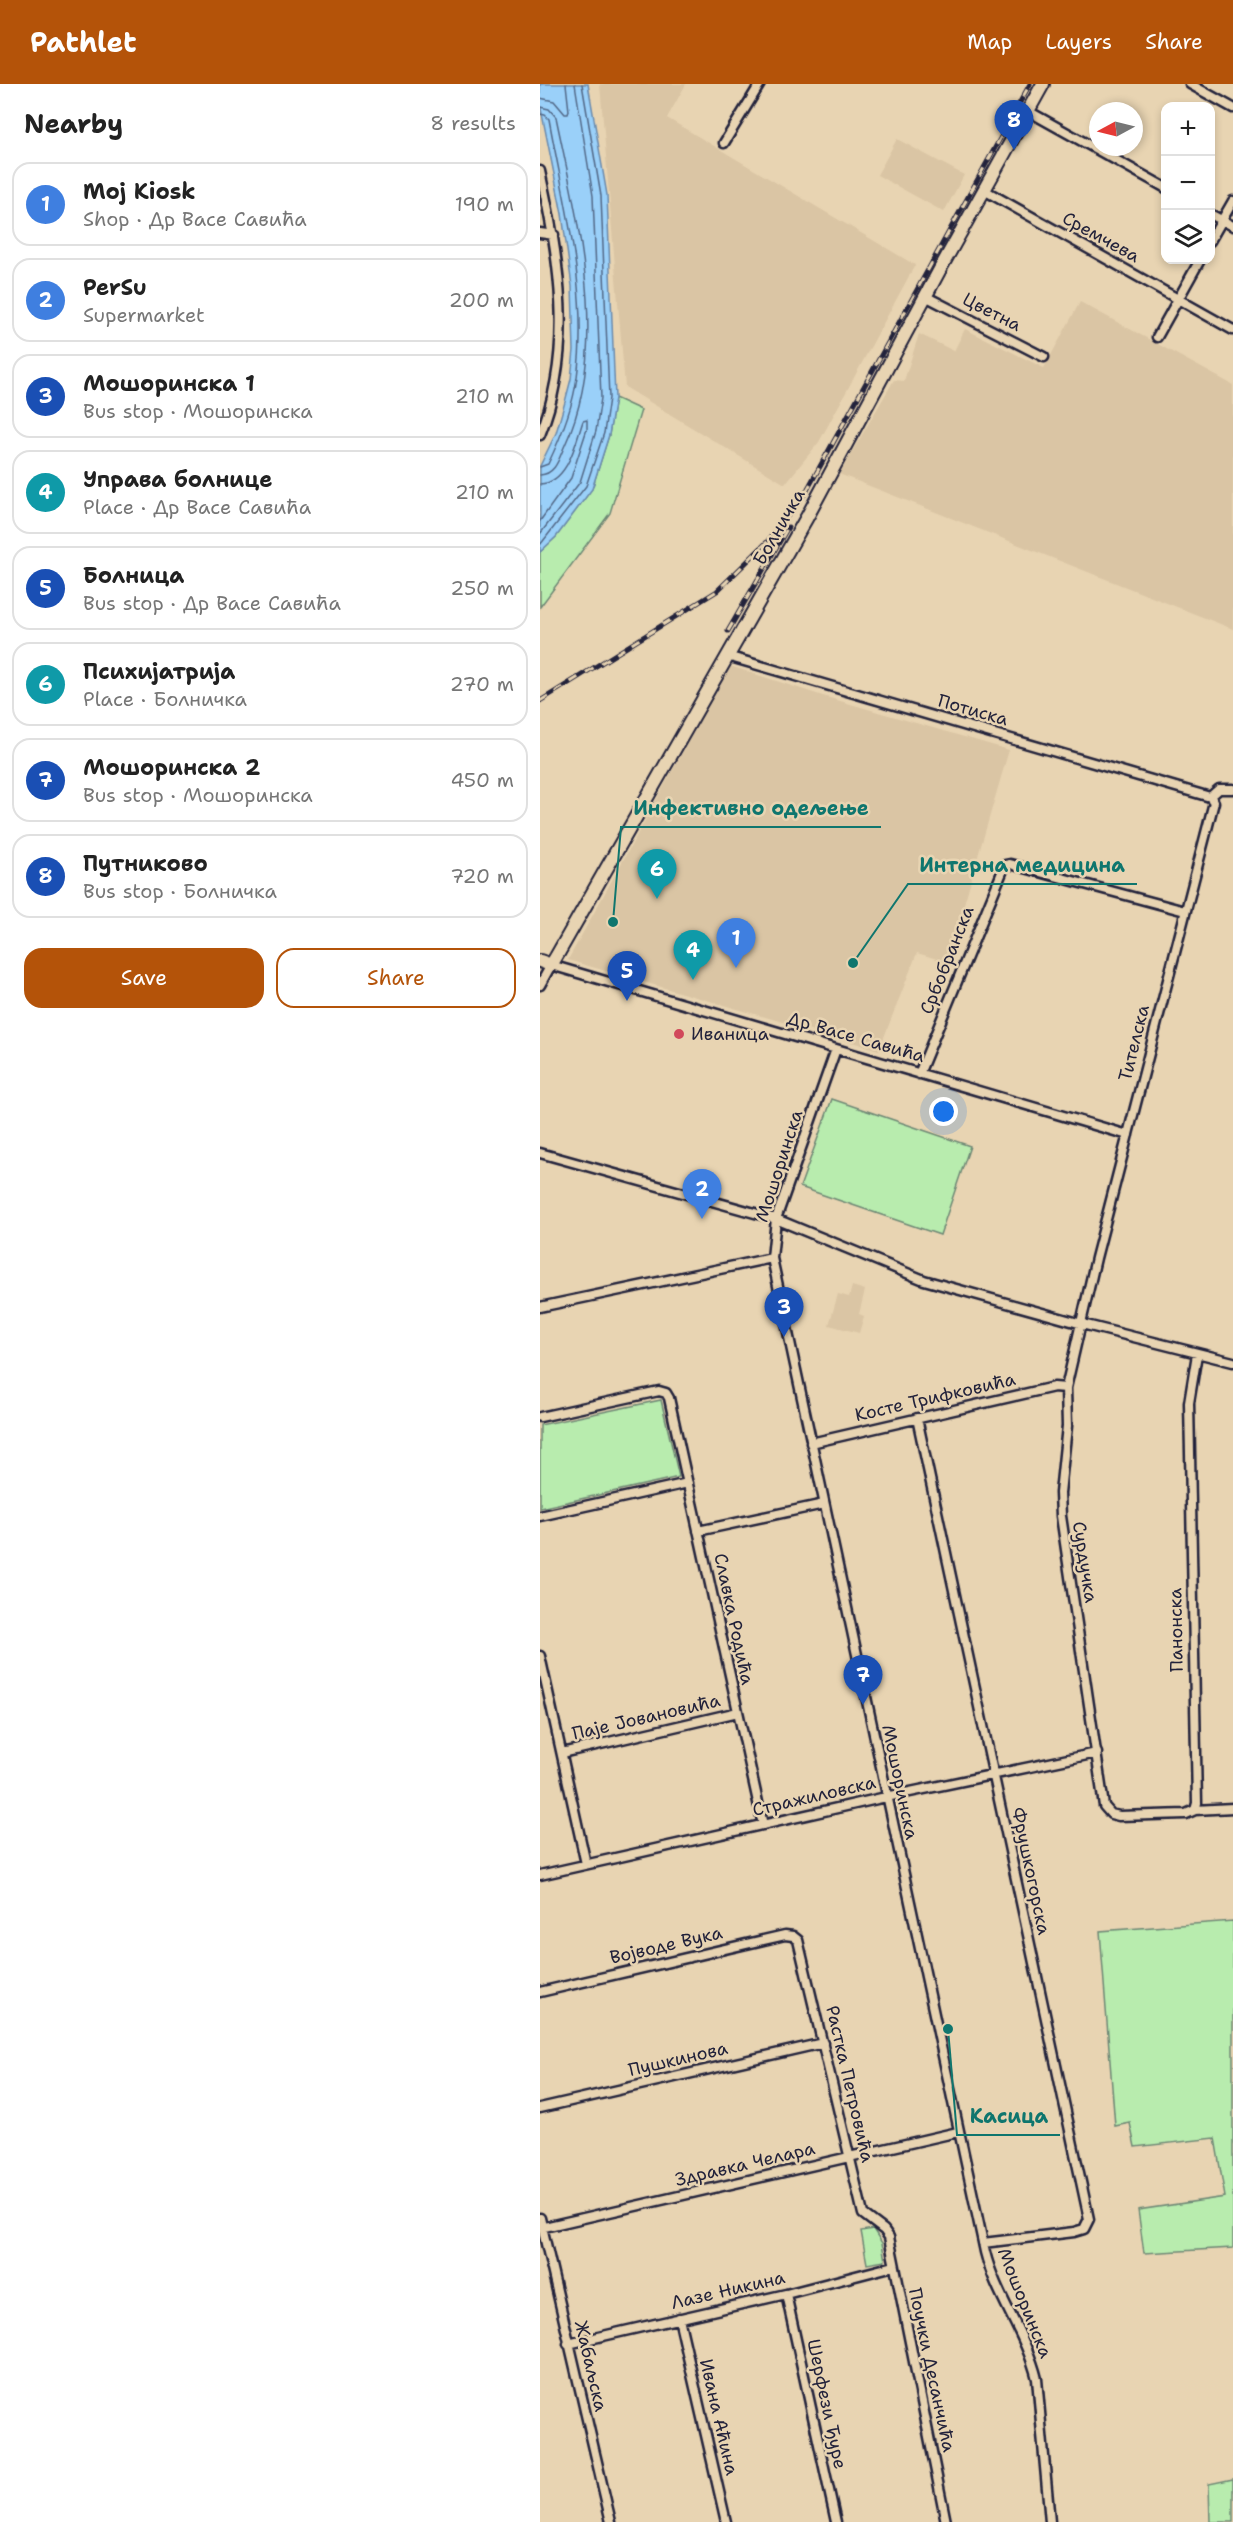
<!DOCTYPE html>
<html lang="en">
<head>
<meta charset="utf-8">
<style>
  :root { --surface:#fff; --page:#f2f2f2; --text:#222; --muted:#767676; --line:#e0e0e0; --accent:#b45309 }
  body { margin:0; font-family:"Shantell Sans",sans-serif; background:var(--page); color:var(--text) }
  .controls { position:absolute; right:18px; top:18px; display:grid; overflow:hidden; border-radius:12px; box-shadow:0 3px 9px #0003 }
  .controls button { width:54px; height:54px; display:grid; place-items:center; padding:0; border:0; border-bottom:2px solid var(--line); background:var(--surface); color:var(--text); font:30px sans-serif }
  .compass { position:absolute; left:549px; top:18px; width:54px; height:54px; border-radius:50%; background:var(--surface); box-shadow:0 3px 9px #0003; rotate:263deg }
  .you { position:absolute; left:404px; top:1028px; width:21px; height:21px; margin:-15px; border:4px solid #fff; border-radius:50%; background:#1a73e8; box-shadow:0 0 0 9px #1a73e833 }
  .badge { display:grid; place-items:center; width:39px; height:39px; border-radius:50%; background:var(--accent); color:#fff; font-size:20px; font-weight:700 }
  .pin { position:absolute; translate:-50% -50px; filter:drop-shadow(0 2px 3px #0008) }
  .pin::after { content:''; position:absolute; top:32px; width:21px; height:18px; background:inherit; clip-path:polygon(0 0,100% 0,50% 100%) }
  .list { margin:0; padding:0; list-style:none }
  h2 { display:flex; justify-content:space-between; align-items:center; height:78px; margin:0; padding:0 24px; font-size:26px }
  h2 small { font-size:20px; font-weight:400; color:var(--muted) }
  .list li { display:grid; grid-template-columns:39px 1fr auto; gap:18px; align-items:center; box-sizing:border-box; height:84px; margin:0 12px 12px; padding:0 12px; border:2px solid var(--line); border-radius:18px }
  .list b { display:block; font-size:22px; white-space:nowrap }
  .list p { margin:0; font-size:20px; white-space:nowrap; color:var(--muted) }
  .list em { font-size:20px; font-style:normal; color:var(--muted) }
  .actions { display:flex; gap:12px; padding:18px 24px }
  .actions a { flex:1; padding:14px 0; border:2px solid var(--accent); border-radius:18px; text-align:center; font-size:21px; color:var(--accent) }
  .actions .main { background:var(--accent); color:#fff }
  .icon { flex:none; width:33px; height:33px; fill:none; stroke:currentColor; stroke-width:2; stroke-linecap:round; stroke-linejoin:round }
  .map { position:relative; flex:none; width:693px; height:2438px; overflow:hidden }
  header { display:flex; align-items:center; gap:36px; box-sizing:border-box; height:84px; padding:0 30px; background:var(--accent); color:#fff }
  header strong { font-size:28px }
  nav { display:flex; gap:33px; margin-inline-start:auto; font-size:21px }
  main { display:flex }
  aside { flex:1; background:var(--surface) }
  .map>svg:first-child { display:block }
</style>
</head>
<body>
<header>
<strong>Pathlet</strong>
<nav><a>Map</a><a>Layers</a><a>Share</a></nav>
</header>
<main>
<aside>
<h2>Nearby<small>8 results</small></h2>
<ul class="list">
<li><span class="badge" style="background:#3f7fe0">1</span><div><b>Moj Kiosk</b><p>Shop · Др Васе Савића</p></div><em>190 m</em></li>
<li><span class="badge" style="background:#3f7fe0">2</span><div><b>PerSu</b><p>Supermarket</p></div><em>200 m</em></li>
<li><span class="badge" style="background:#1a4fb4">3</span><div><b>Мошоринска 1</b><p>Bus stop · Мошоринска</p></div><em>210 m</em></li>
<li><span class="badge" style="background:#0f9aa8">4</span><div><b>Управа болнице</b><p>Place · Др Васе Савића</p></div><em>210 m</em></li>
<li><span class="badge" style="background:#1a4fb4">5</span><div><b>Болница</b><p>Bus stop · Др Васе Савића</p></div><em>250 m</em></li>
<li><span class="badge" style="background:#0f9aa8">6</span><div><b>Психијатрија</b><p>Place · Болничка</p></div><em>270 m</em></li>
<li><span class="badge" style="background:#1a4fb4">7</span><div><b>Мошоринска 2</b><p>Bus stop · Мошоринска</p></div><em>450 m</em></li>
<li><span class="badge" style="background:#1a4fb4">8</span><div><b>Путниково</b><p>Bus stop · Болничка</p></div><em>720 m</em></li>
</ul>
<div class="actions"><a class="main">Save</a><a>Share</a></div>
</aside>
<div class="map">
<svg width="693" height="2438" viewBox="0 0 693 2438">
  <rect width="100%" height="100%" fill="#e8d4b2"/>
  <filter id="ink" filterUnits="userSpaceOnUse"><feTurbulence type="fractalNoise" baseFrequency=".0167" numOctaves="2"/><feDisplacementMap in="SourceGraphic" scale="12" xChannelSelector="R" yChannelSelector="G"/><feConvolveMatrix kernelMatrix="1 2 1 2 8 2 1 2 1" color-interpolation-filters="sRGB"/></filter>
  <g filter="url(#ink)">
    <path fill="#dac5a4" d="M 60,0 L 146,0 L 127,34 L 375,181 L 279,358 L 245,400 L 85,303 Z
      M 357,55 L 424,91 L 404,128 L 337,91 Z
      M 540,218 L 693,301 L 693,545 L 299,390 L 354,296 L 364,297 L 379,250 L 414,267 L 425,245 L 504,284 Z
      M 190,582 L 283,612 L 469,666 L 407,878 L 377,869 L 339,966 L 28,876 Z
      M 312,1202 L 325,1206 L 319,1230 L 324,1232 L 319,1249 L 289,1241 L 298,1210 L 309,1213 Z"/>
    <path fill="#b8ecae" stroke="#6d8774" stroke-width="1.5" d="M 75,314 L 101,326 L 70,429 L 0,523 L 0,468 L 16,453 L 52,405 L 69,351 Z
      M 292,1015 L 430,1062 L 400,1151 L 260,1103 Z
      M 121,1316 L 139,1393 L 0,1424 L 0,1341 Z
      M 693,1837 L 693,2164 L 604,2169 L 598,2126 L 685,2113 L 675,2054 L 595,2063 L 590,2039 L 575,2042 L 560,1847 Z
      M 333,2145 L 342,2159 L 345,2177 L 327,2180 L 321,2147 Z
      M 693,2395 L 693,2438 L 670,2438 L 669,2400 Z"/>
    <path fill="#9ad0f9" stroke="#6a8aad" stroke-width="1.5" d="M 0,0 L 48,0 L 67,111 L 75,314 L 69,351 L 52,405 L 16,453 L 0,468 L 0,382 L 16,349 L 25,318 L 31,295 L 34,266 L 32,202 L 22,130 L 0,20 Z"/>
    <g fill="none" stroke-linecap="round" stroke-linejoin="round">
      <path stroke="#526887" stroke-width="1.5" d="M 0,14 L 14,17 L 25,30 L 28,30 L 29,27 L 26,0
        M 0,23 L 9,25 L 16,33 C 37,135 71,262 25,361 C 19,374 16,390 0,391
        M 0,30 L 5,31 L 9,35 C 24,119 49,207 37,293 C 33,323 21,353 8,380 L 0,383
        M 0,400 C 28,399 36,358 43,337 L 47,336 L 47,345 L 31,394 L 0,437
        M 0,450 L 40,398 L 56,347 L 61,314 L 53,112 L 35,0
        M 0,461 L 46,402 L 64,349 L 69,314 L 61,112 L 42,0"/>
      <defs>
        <path id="street" d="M 650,0 L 693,24
          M 488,27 L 626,104
          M 184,59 L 220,0
          M 0,87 C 19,175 35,265 0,351
          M 444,106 L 693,246
          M 670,130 L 693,142
          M 0,149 L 14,151
          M 670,157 L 693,117
          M 385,212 L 504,273
          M 617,253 L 660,176
          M 187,572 L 670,713
          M 693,705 L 679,705 L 670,713 L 674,718 L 556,1174 L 526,1304 L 527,1342 L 520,1409 L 521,1432 L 564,1722 L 571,1730 L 579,1732 L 646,1730 L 655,1726 L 693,1724
          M 0,901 L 11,881 L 588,1051
          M 296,965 L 236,1135 L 232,1174 L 445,2168 C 456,2212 486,2250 497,2295 L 510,2438
          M 379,990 L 465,781 L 470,780 L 645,827
          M 0,1069 L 236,1135 L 384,1196 L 542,1240 L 693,1278
          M 0,1223 L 232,1174
          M 0,1333 L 119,1307 L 126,1309 L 129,1314 L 223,1741
          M 377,1334 L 549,2135 L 544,2145 L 534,2148 L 443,2159
          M 271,1359 L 514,1303 L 526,1304
          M 0,1432 L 148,1399
          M 158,1447 L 284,1420
          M 0,1572 L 46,1780
          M 22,1669 L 198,1628
          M 655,1726 L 657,1719 L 649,1319 L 657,1270
          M 0,1791 L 346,1713 L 557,1669
          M 0,1908 L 245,1851 L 253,1852 L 258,1856 L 323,2130 L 344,2146 L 349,2153 L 406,2438
          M 0,2024 L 283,1959
          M 0,2134 L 71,2438
          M 0,2144 L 418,2048
          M 246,2210 L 296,2438
          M 139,2234 L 186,2438
          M 28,2260 L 246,2210 L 354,2182"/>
        <path id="secondary" d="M 0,877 L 11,881 L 16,873 L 267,433 L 399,187 L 503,0"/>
      </defs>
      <use href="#street" stroke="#22223b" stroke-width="13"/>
      <use href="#secondary" stroke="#22223b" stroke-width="16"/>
      <use href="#street" stroke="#e8d4b2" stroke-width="8"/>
      <use href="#secondary" stroke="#e8d4b2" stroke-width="12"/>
      <defs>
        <path id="rail" d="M 188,547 L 248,443
          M 0,617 L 177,507 L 227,458 L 266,408 L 490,0"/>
      </defs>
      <use href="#rail" stroke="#22223b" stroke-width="5"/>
      <use href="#rail" stroke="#e8d4b2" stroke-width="3" stroke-dasharray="9" stroke-linecap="butt"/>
    </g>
  </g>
  <circle fill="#d1495b" stroke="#e8d4b2" stroke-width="2" cx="139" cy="950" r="6"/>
  <g text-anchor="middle" stroke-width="5" stroke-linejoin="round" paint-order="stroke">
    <g font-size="18" fill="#22223b" stroke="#e8d4b2">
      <text transform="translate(561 153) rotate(29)" y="6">Сремчева</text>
      <text transform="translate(452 228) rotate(27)" y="6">Цветна</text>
      <text transform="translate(239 443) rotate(-60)" y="6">Болничка</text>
      <text transform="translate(433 626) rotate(16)" y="6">Потиска</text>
      <text transform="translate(407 876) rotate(-68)" y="6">Србобранска</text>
      <text transform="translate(316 953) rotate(16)" y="6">Др Васе Савића</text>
      <text transform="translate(594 959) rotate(-76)" y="6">Тителска</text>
      <text transform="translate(239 1082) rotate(-72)" y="6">Мошоринска</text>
      <text transform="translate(395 1313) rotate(-13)" y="6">Косте Трифковића</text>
      <text transform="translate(545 1478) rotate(81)" y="6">Сурдучка</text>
      <text transform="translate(194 1535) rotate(78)" y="6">Славка Родића</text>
      <text transform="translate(636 1546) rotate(-91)" y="6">Панонска</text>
      <text transform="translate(106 1633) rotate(-13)" y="6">Паје Јовановића</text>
      <text transform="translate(360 1698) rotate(78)" y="6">Мошоринска</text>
      <text transform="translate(274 1712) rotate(-13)" y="6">Стражиловска</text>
      <text transform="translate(491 1787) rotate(78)" y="6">Фрушкогорска</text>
      <text transform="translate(126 1861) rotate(-13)" y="6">Војводе Вука</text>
      <text transform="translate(138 1975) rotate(-13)" y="6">Пушкинова</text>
      <text transform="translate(310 2000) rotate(77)" y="6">Растка Петровића</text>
      <text transform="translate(205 2080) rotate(-13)" y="6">Здравка Челара</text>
      <text transform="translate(188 2206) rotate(-13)" y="6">Лазе Никина</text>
      <text transform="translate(485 2219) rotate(68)" y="6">Мошоринска</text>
      <text transform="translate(51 2282) rotate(77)" y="6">Жабаљска</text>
      <text transform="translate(392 2286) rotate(78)" y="6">Поучки Десанчића</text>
      <text transform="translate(287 2320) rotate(78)" y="6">Шерфези Ђуре</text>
      <text transform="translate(179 2333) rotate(77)" y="6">Ивана Аћина</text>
    </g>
    <g font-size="18" fill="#22223b" stroke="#e8d4b2" text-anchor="start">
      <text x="151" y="956">Иваница</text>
    </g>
  </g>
  <path fill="none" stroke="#0f766e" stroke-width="2" d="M73 838L81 743H341M313 879L368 800H597M408 1945L417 2051H520"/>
  <g fill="#0f766e" stroke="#e8d4b2" stroke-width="2">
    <circle cx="73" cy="838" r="6"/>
    <circle cx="313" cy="879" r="6"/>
    <circle cx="408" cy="1945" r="6"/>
  </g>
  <g font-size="20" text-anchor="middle" font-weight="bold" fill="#0f766e" stroke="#e8d4b2" stroke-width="5" stroke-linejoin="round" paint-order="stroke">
    <text x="211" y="731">Инфективно одељење</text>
    <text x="482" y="788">Интерна медицина</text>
    <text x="469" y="2039">Касица</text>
  </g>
</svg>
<div class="controls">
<button>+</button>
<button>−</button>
<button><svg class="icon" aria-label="layers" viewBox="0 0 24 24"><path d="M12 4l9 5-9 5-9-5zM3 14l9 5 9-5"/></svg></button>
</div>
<svg class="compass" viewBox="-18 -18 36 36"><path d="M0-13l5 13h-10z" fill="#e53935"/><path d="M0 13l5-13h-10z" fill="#767676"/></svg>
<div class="you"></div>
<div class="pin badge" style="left:196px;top:884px;background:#3f7fe0">1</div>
<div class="pin badge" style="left:162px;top:1135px;background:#3f7fe0">2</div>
<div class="pin badge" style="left:244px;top:1253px;background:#1a4fb4">3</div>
<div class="pin badge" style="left:153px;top:896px;background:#0f9aa8">4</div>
<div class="pin badge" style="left:87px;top:917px;background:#1a4fb4">5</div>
<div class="pin badge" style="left:117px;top:815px;background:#0f9aa8">6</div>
<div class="pin badge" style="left:323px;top:1621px;background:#1a4fb4">7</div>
<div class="pin badge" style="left:474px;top:66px;background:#1a4fb4">8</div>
</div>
</main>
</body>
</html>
